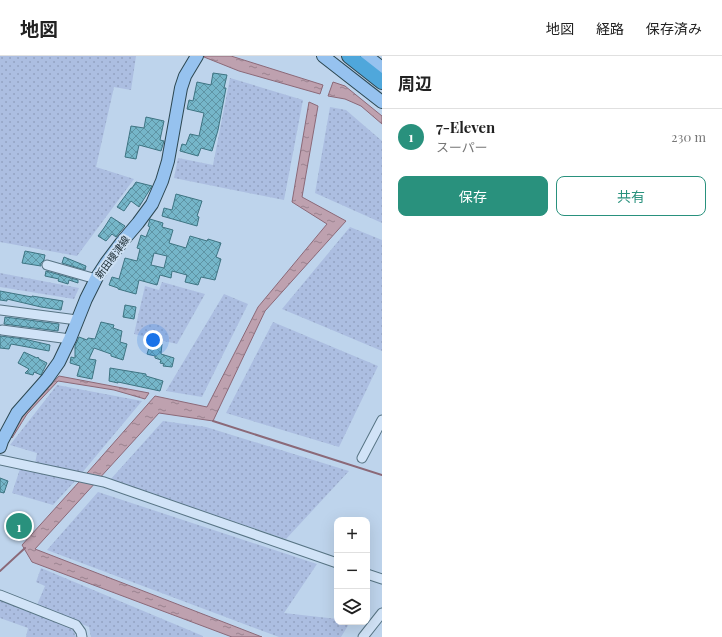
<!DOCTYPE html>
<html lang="ja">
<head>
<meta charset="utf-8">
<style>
  :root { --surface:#fff; --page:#f6f6f6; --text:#222; --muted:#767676; --line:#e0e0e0; --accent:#29917d }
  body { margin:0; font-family:"Playfair Display","Noto Sans JP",serif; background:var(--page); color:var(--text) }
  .controls { position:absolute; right:12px; bottom:12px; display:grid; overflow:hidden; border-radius:8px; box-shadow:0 4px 16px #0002 }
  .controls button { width:36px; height:36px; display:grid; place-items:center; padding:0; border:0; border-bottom:1px solid var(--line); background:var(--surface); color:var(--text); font:20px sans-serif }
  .you { position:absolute; left:153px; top:284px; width:14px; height:14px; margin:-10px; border:3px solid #fff; border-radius:50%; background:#1a73e8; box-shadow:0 0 0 6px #1a73e833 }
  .badge { display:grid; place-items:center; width:26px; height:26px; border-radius:50%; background:var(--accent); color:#fff; font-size:13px; font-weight:700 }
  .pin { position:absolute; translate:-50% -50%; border:2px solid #fff; box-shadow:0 1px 4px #0006 }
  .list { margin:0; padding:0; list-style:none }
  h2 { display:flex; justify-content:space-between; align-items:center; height:52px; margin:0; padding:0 16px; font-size:17px }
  h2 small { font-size:13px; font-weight:400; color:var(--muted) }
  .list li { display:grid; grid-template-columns:26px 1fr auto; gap:12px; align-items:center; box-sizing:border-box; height:56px; padding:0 16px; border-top:1px solid var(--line) }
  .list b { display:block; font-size:15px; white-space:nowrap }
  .list p { margin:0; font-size:13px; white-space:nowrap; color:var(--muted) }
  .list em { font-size:13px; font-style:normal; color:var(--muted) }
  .actions { display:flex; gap:8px; padding:12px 16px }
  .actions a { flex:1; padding:9px 0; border:1px solid var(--accent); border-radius:8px; text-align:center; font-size:14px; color:var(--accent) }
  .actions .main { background:var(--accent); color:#fff }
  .icon { flex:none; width:22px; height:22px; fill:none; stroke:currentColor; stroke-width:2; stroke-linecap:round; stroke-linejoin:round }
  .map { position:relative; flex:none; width:382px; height:581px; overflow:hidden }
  header { display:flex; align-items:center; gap:24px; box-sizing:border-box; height:56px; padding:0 20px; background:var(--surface); border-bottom:1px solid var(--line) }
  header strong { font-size:19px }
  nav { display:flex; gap:22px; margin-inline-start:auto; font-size:14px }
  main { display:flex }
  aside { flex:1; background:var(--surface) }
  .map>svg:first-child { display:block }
</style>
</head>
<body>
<header>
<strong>地図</strong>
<nav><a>地図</a><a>経路</a><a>保存済み</a></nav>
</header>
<main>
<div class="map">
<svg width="382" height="581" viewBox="0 0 382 581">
  <defs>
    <pattern id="farmland-dots" width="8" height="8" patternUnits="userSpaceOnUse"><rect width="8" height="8" fill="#acbee1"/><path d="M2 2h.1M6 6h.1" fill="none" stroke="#93a3c2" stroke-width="1.8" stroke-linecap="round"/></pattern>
    <pattern id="water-ripples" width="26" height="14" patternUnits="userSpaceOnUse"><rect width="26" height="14" fill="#bea1af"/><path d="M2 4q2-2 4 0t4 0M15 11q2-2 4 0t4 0" fill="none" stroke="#9a838f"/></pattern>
    <pattern id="building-cross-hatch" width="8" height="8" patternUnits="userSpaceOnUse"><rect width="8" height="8" fill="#75b6c9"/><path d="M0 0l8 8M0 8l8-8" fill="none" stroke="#5f94a4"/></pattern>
  </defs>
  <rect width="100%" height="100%" fill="#bed4ec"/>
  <path fill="url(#farmland-dots)" d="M 0,0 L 136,0 L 131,34 L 114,31 L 96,111 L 134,123 L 77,200 L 0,186 Z
    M 230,22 L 303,44 L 284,144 L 174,122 L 178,102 L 213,109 Z
    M 330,51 L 346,54 L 382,85 L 382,167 L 315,137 Z
    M 350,171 L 382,184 L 382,295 L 282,253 Z
    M 0,217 L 79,232 L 74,243 L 0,231 Z
    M 162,226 L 205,238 L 177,288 L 134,278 L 145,230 L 159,234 Z
    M 224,238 L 248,248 L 202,341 L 166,335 Z
    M 273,266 L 378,310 L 339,391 L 226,357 Z
    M 57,329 L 142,345 L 81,418 L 35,408 L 37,397 L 10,389 Z
    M 163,365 L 206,371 L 349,415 L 286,483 L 110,424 Z
    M 20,413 L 75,425 L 53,449 L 12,437 Z
    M 98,436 L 317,508 L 284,557 L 337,563 L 337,566 L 344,566 L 349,568 L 341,581 L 279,581 L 47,494 Z
    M 41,512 L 203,580 L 203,581 L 91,581 L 89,571 L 37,549 L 45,530 L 36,526 Z
    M 0,542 L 72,571 L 76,581 L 26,581 L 28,572 L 0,562 Z"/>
  <path fill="url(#water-ripples)" stroke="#8b6978" d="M 205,0 L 231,0 L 323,29 L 320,38 L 239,15 L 204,1 Z
    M 333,26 L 345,30 L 382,60 L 382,68 L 361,50 L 345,43 L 328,40 Z
    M 309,46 L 318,50 L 302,141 L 346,165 L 265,255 L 213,365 L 159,357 L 35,493 L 262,581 L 232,581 L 32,506 L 22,489 L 88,416 L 155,340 L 207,351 L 258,251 L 327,168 L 292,146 Z
    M 59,320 L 149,337 L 145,343 L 114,334 L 58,325 L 27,358 L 12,382 L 10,379 L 16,367 Z"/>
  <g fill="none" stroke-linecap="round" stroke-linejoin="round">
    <path stroke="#8b6978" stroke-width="2" d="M 213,365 L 382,419
      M 0,515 L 25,492"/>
  </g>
  <path fill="url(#building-cross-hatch)" stroke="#3e7482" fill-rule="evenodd" d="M 213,17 L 227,19 L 224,32 L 226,32 L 218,74 L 212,95 L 201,92 L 198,100 L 180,95 L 182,88 L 186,89 L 190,78 L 199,80 L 204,57 L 187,53 L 189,44 L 193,45 L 197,26 L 211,29 Z
    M 146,61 L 164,65 L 160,84 L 164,85 L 161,95 L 139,89 L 136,103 L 125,101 L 131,70 L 144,72 Z
    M 136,126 L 152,130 L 139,151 L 131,145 L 124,155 L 117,151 L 131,132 L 132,132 Z
    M 176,138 L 202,145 L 197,160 L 199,161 L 197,170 L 162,160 L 164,152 L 172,154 Z
    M 111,161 L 125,170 L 116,181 L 112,178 L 106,185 L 98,180 L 104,172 Z
    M 150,163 L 163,167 L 162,171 L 173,174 L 169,187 L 186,192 L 190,180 L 207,185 L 208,183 L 221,187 L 216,201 L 221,203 L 215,224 L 201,221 L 198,229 L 185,226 L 187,219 L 172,215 L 171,222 L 160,219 L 157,229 L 139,224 L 136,238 L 118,233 L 118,232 L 109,229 L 112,221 L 119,223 L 125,202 L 137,205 L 140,193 L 137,192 L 141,179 L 146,181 L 150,171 L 148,170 ZM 154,197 L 167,200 L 164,212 L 151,209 Z
    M 25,195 L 45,199 L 44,204 L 41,207 L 41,210 L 22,207 Z
    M 64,201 L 86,210 L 85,214 L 62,207 Z
    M 46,215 L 78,224 L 78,227 L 69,224 L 68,228 L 58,225 L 59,223 L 45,220 Z
    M 0,235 L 32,241 L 32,240 L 63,245 L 61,254 L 41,251 L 7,243 L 7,245 L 0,244 Z
    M 125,249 L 136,251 L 134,263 L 123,261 Z
    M 5,261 L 59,268 L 58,275 L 4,268 Z
    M 101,266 L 114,269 L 113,272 L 122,275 L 120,286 L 127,288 L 123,304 L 111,300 L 111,298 L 94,292 L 89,303 L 96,304 L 92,323 L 77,320 L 80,310 L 70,307 L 71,301 L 75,302 L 75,290 L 79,281 L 87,284 L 88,282 L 95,283 Z
    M 0,280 L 24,283 L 50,289 L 49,295 L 11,288 L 9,293 L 0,292 Z
    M 151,286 L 162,288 L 161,298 L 174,302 L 172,311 L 163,310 L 164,308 L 160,307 L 161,304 L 155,302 L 155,300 L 147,298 Z
    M 24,296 L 37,302 L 38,301 L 39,303 L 47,307 L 41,319 L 34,316 L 33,319 L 25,317 L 29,313 L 18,307 Z
    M 110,312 L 146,318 L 146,320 L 163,325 L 160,335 L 118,326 L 118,327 L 109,325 Z
    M 0,422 L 8,425 L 4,437 L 0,436 Z
    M 16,458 L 28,462 L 22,481 L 9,477 Z"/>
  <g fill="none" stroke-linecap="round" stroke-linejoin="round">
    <defs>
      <path id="minor" d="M 47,209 L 96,223
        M 0,254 L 77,264
        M 2,274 L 70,283
        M 362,402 L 382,364
        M 0,404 L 104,426 L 337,507
        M 367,518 L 382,523
        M 0,539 L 76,569 L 81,576 L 82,581
        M 363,581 L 382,557"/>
      <path id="major" d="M 323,0 L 382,46
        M 367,0 L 382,12
        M 0,391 L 2,385 L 17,357 L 47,323 L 59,306 L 70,283 L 86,243 L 97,221 L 106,207 L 121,187 L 138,167 L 152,148 L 162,125 L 168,105 L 181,32 L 185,20 L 197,0"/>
      <path id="highway" d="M 349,0 L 382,26"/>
    </defs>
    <use href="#minor" stroke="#577484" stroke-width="11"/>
    <use href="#major" stroke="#2c4751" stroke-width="14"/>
    <use href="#highway" stroke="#2c4751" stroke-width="16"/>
    <use href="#minor" stroke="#d1e3f7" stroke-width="9"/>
    <use href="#major" stroke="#96c2ef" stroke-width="12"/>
    <use href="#highway" stroke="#4fa7db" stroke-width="14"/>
  </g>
  <g text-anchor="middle" stroke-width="4" stroke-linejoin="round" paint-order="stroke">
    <g font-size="10" fill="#1c2c33" stroke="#cde0f4">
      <text transform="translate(112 201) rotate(-54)" y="4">新田榎津線</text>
    </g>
  </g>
</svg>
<div class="controls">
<button>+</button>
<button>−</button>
<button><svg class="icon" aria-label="layers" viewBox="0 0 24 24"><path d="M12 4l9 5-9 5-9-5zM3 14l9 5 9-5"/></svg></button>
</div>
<div class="you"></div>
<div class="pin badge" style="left:19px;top:470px">1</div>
</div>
<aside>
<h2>周辺<small></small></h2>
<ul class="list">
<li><span class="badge">1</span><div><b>7-Eleven</b><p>スーパー</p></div><em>230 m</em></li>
</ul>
<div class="actions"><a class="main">保存</a><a>共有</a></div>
</aside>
</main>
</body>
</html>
